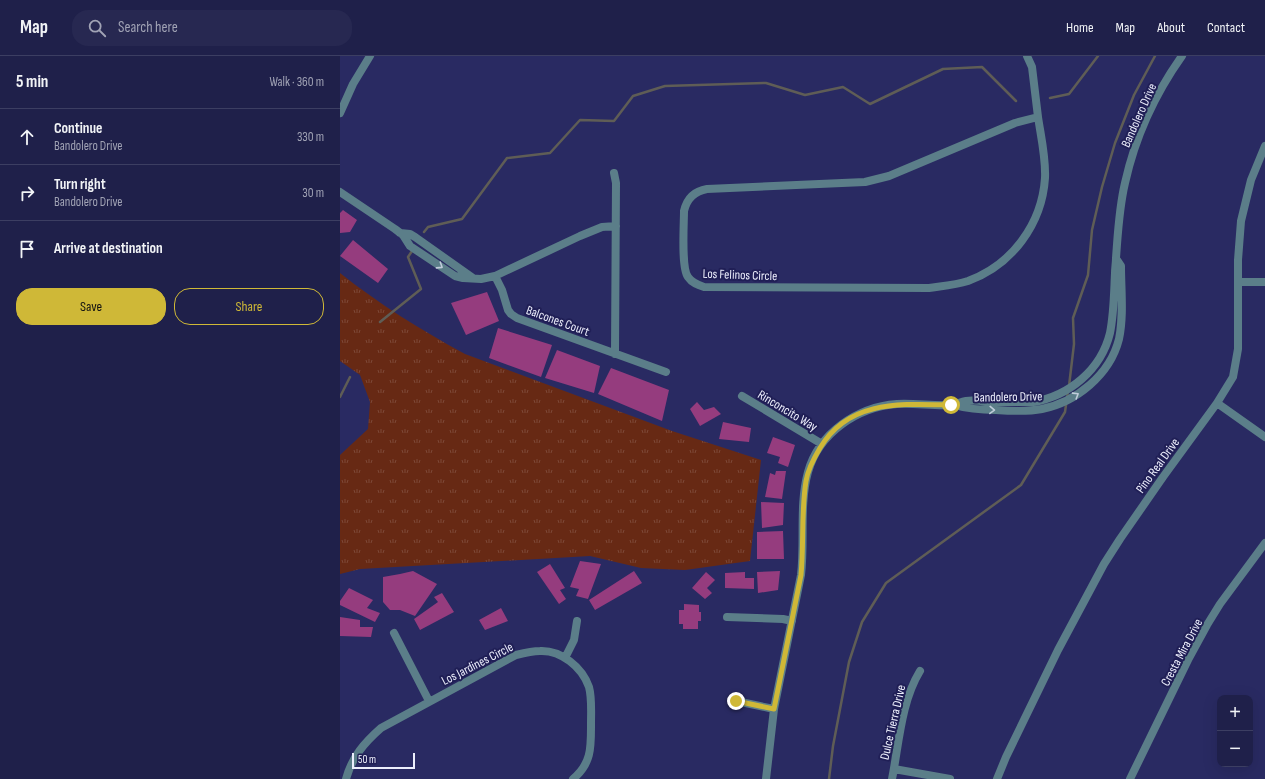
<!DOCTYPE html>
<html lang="en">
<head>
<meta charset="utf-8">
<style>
  :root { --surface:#1f204a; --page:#272851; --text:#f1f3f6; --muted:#a1a3b5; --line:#3c3e62; --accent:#cfb837 }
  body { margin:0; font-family:"Sofia Sans Condensed",sans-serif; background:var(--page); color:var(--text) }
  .controls { position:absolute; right:12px; bottom:12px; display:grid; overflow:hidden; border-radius:8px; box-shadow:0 4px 16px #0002 }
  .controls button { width:36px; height:36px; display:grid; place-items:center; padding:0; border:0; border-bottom:1px solid var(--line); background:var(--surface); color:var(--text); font:20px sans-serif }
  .scale { position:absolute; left:12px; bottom:10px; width:63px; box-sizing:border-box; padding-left:4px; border:2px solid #eceefc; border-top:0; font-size:11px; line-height:14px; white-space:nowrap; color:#eceefc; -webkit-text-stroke:3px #201f56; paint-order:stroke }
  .stop { position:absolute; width:12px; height:12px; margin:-9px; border:3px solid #cfb837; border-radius:50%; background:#fff }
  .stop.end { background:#cfb837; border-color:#fff; box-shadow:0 1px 4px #0008 }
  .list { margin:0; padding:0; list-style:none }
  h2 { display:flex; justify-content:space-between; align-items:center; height:52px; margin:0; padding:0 16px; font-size:17px }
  h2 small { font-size:13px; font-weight:400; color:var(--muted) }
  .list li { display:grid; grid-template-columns:26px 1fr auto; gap:12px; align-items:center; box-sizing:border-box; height:56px; padding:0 16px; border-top:1px solid var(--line) }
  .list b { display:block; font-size:15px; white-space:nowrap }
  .list p { margin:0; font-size:13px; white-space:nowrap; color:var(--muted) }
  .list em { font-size:13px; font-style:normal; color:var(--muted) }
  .actions { display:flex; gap:8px; padding:12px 16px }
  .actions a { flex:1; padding:9px 0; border:1px solid var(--accent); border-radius:16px; text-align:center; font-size:14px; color:var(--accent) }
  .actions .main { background:var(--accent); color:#111 }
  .icon { flex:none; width:22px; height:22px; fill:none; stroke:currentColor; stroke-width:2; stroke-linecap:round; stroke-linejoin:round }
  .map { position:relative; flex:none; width:925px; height:723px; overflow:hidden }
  header { display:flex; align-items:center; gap:24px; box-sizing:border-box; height:56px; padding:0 20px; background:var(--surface); border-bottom:1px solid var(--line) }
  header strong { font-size:19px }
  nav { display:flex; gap:22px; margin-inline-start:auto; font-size:14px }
  .search { width:280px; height:36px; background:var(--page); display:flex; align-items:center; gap:10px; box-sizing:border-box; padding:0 14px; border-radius:16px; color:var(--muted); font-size:15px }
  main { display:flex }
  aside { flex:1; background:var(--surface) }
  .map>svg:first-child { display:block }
</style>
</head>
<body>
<header>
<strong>Map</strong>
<div class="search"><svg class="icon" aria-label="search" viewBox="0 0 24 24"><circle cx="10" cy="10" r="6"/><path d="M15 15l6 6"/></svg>Search here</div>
<nav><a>Home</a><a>Map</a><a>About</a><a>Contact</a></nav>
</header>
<main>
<aside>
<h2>5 min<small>Walk · 360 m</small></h2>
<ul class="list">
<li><svg class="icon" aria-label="ahead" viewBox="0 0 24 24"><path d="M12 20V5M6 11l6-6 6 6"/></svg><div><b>Continue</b><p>Bandolero Drive</p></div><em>330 m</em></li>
<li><svg class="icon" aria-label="right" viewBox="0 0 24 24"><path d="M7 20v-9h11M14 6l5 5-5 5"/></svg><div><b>Turn right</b><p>Bandolero Drive</p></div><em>30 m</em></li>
<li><svg class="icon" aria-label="arrive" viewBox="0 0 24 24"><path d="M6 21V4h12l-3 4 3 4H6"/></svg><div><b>Arrive at destination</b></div></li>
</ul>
<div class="actions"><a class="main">Save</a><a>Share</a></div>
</aside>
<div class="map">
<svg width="925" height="723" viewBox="0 0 925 723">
  <defs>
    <pattern id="grass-tufts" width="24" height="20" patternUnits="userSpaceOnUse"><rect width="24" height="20" fill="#672914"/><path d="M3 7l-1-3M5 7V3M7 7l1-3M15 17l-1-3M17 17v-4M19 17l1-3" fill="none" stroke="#7d4837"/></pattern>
  </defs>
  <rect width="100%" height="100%" fill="#292a62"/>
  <path fill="url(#grass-tufts)" d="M 0,217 C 39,248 81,274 125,298 L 332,375 L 421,404 L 410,505 L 345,514 L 301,512 L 250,500 L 20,513 L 0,518 L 0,399 L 28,373 L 30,346 L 20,319 L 0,305 Z"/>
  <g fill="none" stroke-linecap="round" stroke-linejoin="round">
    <path stroke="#5f5d56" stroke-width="2.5" d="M 710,42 L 729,38 L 758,0
      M 84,176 L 88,171 L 122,163 L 167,102 L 210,97 L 240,64 L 274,65 L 293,40 L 325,30 L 426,27 L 465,39 L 503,31 L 530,48 L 603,13 L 642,11 L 676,45
      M 40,266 L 81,233 L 68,201 L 72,195
      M 729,330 L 734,288 L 733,262 L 748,219 L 752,174 L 762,131 L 775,87 L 794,39 L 815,0
      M 0,341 L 10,321
      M 489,723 L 493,690 L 509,606 L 522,566 L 546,527 L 681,429 L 725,356 L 728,335"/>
  </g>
  <path fill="#953c7e" d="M 3,154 L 17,164 L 10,176 L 0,177 L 0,157 Z
    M 13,184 L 48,213 L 38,227 L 0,200 Z
    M 147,236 L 159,265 L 126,279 L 111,247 Z
    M 158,272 L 212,289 L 201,321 L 149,302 Z
    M 217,294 L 260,310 L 254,337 L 205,322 Z
    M 271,312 L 329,334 L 322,365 L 258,338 Z
    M 357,346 L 364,354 L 374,351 L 381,358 L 360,370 L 350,353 Z
    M 383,366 L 411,372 L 409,386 L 379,383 Z
    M 433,381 L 455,389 L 448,411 L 438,407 L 440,401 L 427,397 Z
    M 436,415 L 446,415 L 442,443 L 425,441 L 430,417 L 435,419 Z
    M 421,446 L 444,447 L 443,469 L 422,472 Z
    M 443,475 L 444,503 L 417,503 L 417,476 Z
    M 240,505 L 261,508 L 248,543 L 236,540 L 239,533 L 230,531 Z
    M 210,508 L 225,532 L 220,534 L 226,543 L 219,548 L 197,516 Z
    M 73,515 L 97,528 L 75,560 L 60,554 L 50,554 L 43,546 L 43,521 L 60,518 Z
    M 294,515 L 302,527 L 255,554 L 249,544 Z
    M 440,515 L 438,534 L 418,537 L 417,516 Z
    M 366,516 L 375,524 L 367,532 L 372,537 L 365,543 L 352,532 Z
    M 405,516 L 405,522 L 414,522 L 414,533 L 385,532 L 385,517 Z
    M 9,532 L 33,544 L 27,552 L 40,557 L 35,566 L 0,549 L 0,545 Z
    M 102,537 L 114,556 L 80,574 L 74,563 L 98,546 L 94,541 Z
    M 344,548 L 359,549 L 359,556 L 361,556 L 361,565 L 358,565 L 358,573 L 343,573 L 343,568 L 339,568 L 339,554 L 344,554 Z
    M 161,552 L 168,565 L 145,574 L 139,564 Z
    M 0,561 L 20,564 L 20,571 L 33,571 L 31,581 L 0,580 Z"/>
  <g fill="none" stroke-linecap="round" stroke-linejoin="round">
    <path stroke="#5b7e89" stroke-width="8" d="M 687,0 L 692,11 L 698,61
      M 0,57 L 13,28 L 30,0
      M 698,61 C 701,81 706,102 705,122 C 702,168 672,209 628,225 C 616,229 603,230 589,232 L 364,231 C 358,229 352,227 348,221 C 341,212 344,168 344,155 C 347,142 355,135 367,133 L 525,126 L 549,120 L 675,67 Z
      M 274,117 L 276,127 L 275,298
      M 0,136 L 55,173 L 63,179 L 70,190 L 115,220 L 123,222 L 141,223 L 155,220 L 240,180 L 262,171 L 276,170
      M 60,177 L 70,178 L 75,181 L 133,222
      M 155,220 L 162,234 L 168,254 L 171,258 L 177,262 L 326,316
      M 898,226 L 925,226
      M 402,340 L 482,388
      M 877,347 L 925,381
      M 614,349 C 628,353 641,354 656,354 C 670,355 687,356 702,353 C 736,346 770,319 779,283 C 784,260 781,234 781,210 L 777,204
      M 387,561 L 443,563 L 452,565
      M 54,577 L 89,645
      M 225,602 L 234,584 L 237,565
      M 396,645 L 434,653
      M 554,713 L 610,723
      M 6,723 C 12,701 24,687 41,672 L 176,599 C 184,597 192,595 200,595 C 221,594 242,611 249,631 C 252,642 251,656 251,667 C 251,691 252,707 233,723
      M 426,723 L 434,653 L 461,519 C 465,485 459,449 468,416 C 479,377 517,351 557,348 C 575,347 593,350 611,349 C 616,348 621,346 626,345 C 633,344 641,345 647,346 C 663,346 678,346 693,346 C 729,340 761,314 770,277 C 774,257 774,237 775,217 C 775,212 776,207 776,202 C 778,176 779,152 785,127 C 795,82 815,38 842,0
      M 552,723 C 559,688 561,646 580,615
      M 657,723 L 666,701 L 718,594 L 764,508 L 780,483 L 823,421 L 877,347 L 893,321 L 898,293 L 898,204 L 901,165 L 911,124 L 925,90
      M 790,723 L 849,602 L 867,569 L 880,548 L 925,487"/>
  </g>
  <defs><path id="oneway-chevron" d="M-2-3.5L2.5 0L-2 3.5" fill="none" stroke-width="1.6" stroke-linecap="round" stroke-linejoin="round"/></defs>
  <g stroke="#c0ccda">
    <use href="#oneway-chevron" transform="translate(100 210) rotate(33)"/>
    <use href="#oneway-chevron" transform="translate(736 339) rotate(-32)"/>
    <use href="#oneway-chevron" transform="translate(652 354) rotate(2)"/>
  </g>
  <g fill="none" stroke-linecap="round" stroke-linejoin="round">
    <path stroke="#cfb837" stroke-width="5" d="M 396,645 L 434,653 L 461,519 C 464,488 461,456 466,425 C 468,413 474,402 480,392 C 509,343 562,348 611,349"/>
  </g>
  <g text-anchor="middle" stroke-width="4" stroke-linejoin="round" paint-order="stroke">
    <g font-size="13" fill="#eceefc" stroke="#201f56">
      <text transform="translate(798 59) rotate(-66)" y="5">Bandolero Drive</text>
      <text transform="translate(400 218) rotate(2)" y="5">Los Felinos Circle</text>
      <text transform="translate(218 264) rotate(20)" y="5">Balcones Court</text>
      <text transform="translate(668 340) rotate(-1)" y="5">Bandolero Drive</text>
      <text transform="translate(448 354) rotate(31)" y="5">Rinconcito Way</text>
      <text transform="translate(817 409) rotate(-54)" y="5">Pino Real Drive</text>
      <text transform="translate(841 596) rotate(-62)" y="5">Cresta Mira Drive</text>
      <text transform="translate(137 607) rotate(-27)" y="5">Los Jardines Circle</text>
      <text transform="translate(552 666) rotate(-77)" y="5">Dulce Tierra Drive</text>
    </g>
  </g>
</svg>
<div class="controls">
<button>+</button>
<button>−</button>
</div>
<div class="scale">50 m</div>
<div class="stop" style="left:611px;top:349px"></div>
<div class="stop end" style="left:396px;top:645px"></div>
</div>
</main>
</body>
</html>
